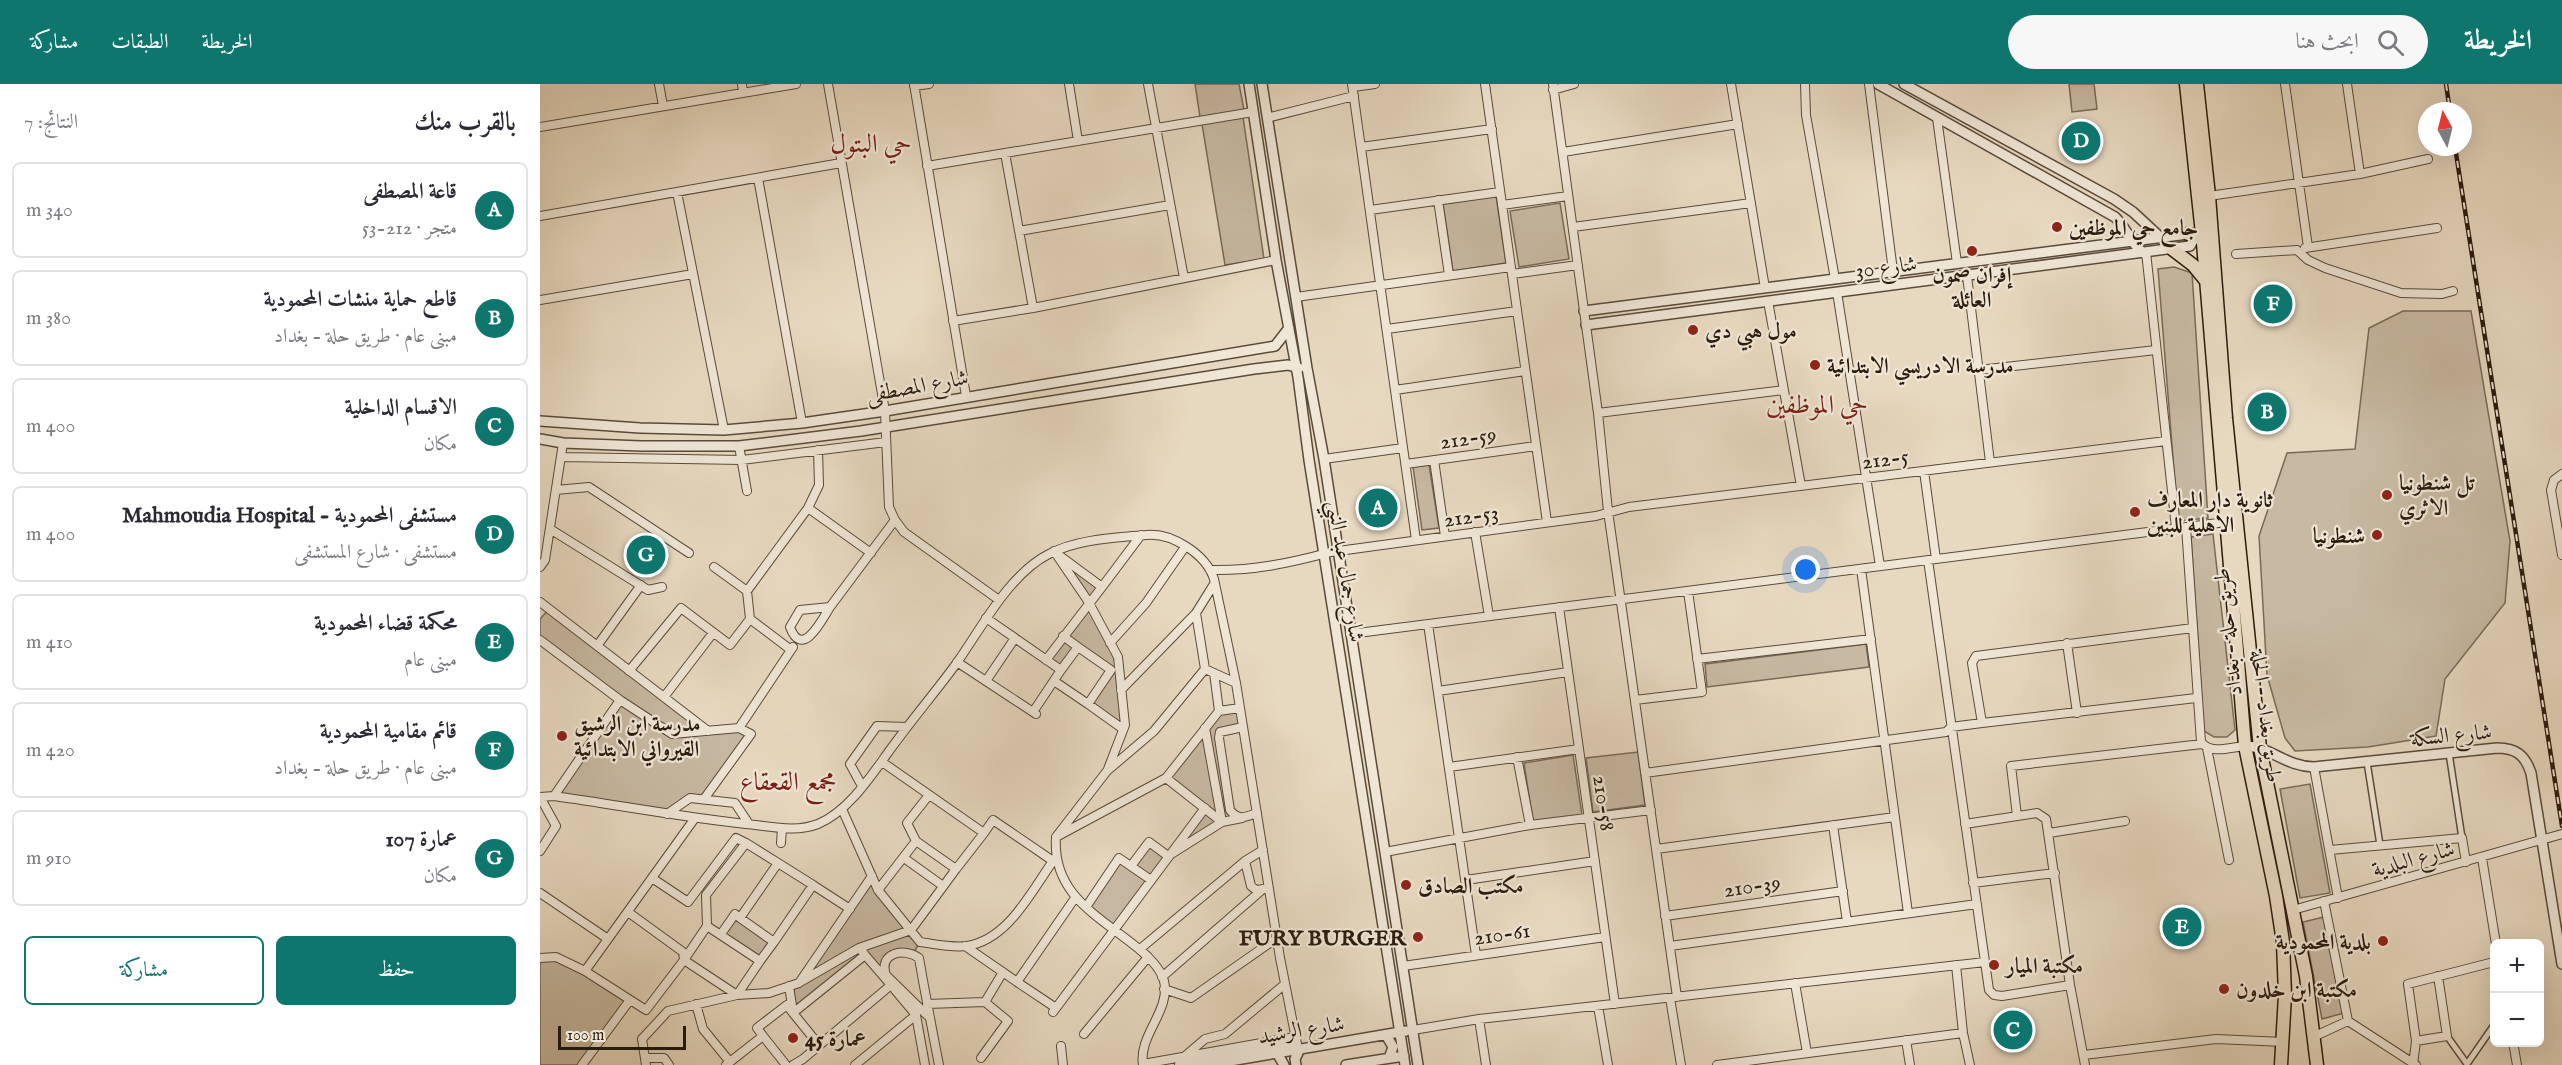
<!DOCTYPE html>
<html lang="ar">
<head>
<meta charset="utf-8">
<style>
  :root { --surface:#fff; --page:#f7f7f7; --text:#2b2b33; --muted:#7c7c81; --line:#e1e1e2; --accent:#0f766e }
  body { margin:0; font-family:"IM FELL English",Amiri,serif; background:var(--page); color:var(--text); direction:rtl }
  .controls { position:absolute; right:18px; bottom:18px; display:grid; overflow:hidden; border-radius:9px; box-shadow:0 6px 24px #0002 }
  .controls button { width:54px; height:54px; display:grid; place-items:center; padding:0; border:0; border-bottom:2px solid var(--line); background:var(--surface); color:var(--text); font:30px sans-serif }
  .compass { position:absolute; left:1878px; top:18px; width:54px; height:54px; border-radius:50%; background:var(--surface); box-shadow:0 6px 24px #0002; rotate:353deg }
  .scale { position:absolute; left:18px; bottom:15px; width:128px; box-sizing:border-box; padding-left:6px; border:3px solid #2a1c0d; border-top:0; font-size:16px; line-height:21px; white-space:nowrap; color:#2a1c0d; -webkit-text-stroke:4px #efe6d6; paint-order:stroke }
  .you { position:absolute; left:1266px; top:486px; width:21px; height:21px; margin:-15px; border:4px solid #fff; border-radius:50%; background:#1a73e8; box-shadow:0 0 0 9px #1a73e833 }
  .badge { display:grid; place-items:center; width:39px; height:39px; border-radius:50%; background:var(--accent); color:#fff; font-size:20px; font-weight:700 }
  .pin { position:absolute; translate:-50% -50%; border:3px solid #fff; box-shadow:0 2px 6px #0006 }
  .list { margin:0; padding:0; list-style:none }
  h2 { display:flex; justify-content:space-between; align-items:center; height:78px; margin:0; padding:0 24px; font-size:26px }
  h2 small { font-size:20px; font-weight:400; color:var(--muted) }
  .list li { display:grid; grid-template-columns:39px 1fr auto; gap:18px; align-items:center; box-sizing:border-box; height:96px; margin:0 12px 12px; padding:0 12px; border:2px solid var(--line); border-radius:9px }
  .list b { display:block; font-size:22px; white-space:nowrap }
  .list p { margin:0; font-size:20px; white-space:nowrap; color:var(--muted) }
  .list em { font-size:20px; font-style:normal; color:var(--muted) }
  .actions { display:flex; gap:12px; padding:18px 24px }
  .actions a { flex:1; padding:14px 0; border:2px solid var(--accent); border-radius:9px; text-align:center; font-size:21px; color:var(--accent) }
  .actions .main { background:var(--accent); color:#fff }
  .icon { flex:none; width:33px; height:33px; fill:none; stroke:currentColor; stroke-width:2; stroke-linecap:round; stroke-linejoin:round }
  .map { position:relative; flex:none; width:2022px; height:981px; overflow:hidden; direction:ltr }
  header { display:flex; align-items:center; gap:36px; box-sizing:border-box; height:84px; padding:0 30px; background:var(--accent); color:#fff }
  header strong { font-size:28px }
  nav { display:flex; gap:33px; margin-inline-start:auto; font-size:21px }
  .search { width:420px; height:54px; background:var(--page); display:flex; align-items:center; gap:15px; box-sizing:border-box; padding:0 21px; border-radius:33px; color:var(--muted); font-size:22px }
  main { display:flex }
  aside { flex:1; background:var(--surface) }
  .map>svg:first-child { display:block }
</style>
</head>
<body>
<header>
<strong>الخريطة</strong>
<div class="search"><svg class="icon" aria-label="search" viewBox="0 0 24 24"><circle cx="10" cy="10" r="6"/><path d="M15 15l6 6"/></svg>ابحث هنا</div>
<nav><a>الخريطة</a><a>الطبقات</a><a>مشاركة</a></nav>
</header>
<main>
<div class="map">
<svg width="2022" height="981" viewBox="0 0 2022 981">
  <rect width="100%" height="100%" fill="#e7d9c0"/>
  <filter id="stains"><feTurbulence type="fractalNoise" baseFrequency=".00333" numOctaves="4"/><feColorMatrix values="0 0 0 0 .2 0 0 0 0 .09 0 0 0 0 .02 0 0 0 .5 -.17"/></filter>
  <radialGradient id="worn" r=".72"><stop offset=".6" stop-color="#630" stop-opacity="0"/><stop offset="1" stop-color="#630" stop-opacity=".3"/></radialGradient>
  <path fill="#c7b9a2" stroke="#786a58" stroke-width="1.5" d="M 655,0 L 699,0 L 704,26 L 660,33 Z
    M 1529,0 L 1554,0 L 1557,25 L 1532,28 Z
    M 703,33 L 724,175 L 685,181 L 662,40 Z
    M 956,112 L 966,179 L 913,187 L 903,120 Z
    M 1020,119 L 1029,175 L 979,183 L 970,127 Z
    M 1634,183 L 1652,189 L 1668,434 L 1638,437 L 1618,185 Z
    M 1863,227 L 1931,227 L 1970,457 L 1965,519 L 1905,595 L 1896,652 L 1828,663 L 1755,667 L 1745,654 L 1727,591 L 1719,452 L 1747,369 L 1815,365 L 1829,244 Z
    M 889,381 L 899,444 L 882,446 L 873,383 Z
    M 1673,450 L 1695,646 L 1687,653 L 1674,653 L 1664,647 L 1651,453 Z
    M 514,467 L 562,503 L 549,519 L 578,576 L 583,645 L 548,620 L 571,586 L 538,563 L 521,586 L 506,576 L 549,519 Z
    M 9,525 L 168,647 L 199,644 L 211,650 L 164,715 L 150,714 L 127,730 L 14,712 L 80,616 L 0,556 L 0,535 Z
    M 1326,560 L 1329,583 L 1167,603 L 1165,580 Z
    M 700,624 L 703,643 L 680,648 L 679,654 L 695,732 L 628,772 L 575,845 L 546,823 L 579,774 L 591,782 L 609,758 L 628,772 L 665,724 L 626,694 L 679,627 Z
    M 1098,668 L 1105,721 L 1053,728 L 1046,674 Z
    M 1033,671 L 1042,731 L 993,738 L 984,679 Z
    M 1770,700 L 1790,809 L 1760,814 L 1740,705 Z
    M 332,792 L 380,858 L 373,870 L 352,870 L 346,891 L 325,871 L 253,929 L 249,902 L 259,899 Z
    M 195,830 L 234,858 L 220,877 L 181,850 Z
    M 1784,833 L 1804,929 L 1782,935 L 1763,838 Z
    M 16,873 L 90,916 L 42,981 L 0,981 L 0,874 Z"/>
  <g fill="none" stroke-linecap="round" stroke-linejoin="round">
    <defs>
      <path id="pedestrian" d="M 1909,669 L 1922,754
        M 1827,678 L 1840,761
        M 1907,952 L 1927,980 L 1954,941"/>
      <path id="minor" d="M 119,0 L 123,22
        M 202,0 L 203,9
        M 288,0 L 345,327 L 349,423 L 355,436 L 364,448 L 459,516
        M 374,0 L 426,312
        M 529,0 L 538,57
        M 608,0 L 644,194
        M 812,0 L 876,456
        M 945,0 L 1007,438
        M 1013,0 L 1058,329 L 1068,427 L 1137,913
        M 1191,0 L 1225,204
        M 1265,0 L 1266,31 L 1295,195
        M 1329,0 L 1353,187
        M 1745,0 L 1768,163
        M 1807,0 L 1820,90
        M 374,2 L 389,0
        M 813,3 L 835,0
        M 1013,6 L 1034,0
        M 727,34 L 814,12
        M 1397,34 L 1417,179
        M 0,43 L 256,0
        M 821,63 L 952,45
        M 1023,68 L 1198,40
        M 465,69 L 493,224
        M 387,82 L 713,28
        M 218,94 L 262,339
        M 137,108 L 184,346
        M 1669,112 L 1820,90 L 1888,75
        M 898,116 L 909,191
        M 962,121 L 1028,112
        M 830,126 L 960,108
        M 0,132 L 301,79
        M 1033,143 L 1211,119
        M 479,147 L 630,121
        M 1765,164 L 1897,144
        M 1606,168 L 1636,444
        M 1696,170 L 1757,166 L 1768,176 L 1785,184 L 1861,209 L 1902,210 L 1913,207
        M 972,190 L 1038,181
        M 1427,192 L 1450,378
        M 1297,208 L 1340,482
        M 756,213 L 971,183
        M 0,216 L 153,190
        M 1228,217 L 1261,402
        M 413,237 L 493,224 L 736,176
        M 847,245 L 977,227
        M 1439,286 L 1616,266
        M 855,306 L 985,287
        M 1058,329 L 1244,306
        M 199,362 L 207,407
        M 22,373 L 202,376 L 346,358
        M 784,375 L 863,364
        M 894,376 L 905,452
        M 866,380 L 996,362
        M 1384,387 L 1396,475
        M 2022,390 L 2014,396 L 2011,406 L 2022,471
        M 16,406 L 49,403 L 149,469
        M 268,424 L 279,401 L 278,366
        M 1646,443 L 1661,658 C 1671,671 1691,663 1705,662
        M 10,445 L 108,506 L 122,503
        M 935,448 L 949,532
        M 514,467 L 548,517 L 578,573 L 585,641 L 568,685
        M 520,472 L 562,503 L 601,451
        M 1388,476 L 1449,906 L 1454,911 L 1462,912 L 1530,901
        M 0,483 L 5,476 L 23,359
        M 174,483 L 207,507
        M 1321,485 L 1368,829
        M 670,486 C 713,487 750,479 791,468 L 1056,432 L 1089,423 L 1626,357
        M 674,500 L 656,529 L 665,585 L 696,599
        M 0,518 L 168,647
        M 290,523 C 282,536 262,576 250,543 L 260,526 L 290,523 L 355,436
        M 1019,523 L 1075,920
        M 446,534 L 521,586 L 493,628
        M 888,540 L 936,871
        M 810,550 L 1686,438
        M 0,556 L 80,616
        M 570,559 L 606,519 L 645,463
        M 1527,559 L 1537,629
        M 57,562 L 101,501
        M 251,566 L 210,535 L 207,507 L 268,424 L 331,469
        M 1157,575 L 1331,555
        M 506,576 L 562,503
        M 417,578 L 496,630
        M 521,586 L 538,563 L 523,552
        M 89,587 L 141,524 L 190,561 L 210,535
        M 674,589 L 679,627 L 700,624
        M 446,597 L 475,554
        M 514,597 L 548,620 L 571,586 L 538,563
        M 581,606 L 656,529
        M 898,607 L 1028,588
        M 124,613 L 173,549
        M 1095,616 L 1162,608 L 1148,507
        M 548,620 L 583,645
        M 679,627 L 626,694 L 682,738 L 702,734
        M 1442,639 L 1432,579 L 1436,572 L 1653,544
        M 703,643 L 680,648 L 679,654 L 690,726 C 698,737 706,733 717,729
        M 199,644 L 253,563
        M 1667,664 L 1689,776
        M 977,673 L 990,741
        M 342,678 L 444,749 L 453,736 L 513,777
        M 909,683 L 1039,665
        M 1774,683 L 1798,814
        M 1105,689 L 1406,648 L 1411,643 L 1442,639 L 1656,614
        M 626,694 L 516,753 L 567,687 L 614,647 L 665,585
        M 322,702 L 310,680 L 337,642 L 367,643
        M 389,711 L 367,739 L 376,757 L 416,785 L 444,749
        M 14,712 L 80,616 L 132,650 L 199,644 L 211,650 L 164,715
        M 0,713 L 14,712 C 78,721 142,733 206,740 C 230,742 255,749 278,740 C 307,728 329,695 347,670 C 369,639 394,610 416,580 C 441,545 469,490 509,470 C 538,455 573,454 606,451 C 631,448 666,470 674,495 L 696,599 L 740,874 L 758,965
        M 302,725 L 338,806 L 380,858 C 395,860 412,864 427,862 C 470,855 492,805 516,773
        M 127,730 L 150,714 L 195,719 L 209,740
        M 1477,732 L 1471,682 L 1662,660
        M 155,734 L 45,887 L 106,926 L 144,876 L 197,911 L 229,909 L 259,899 L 332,792
        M 1425,740 L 1497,729 L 1506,735 L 1530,901 L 1545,981
        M 1293,741 L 1307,838
        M 1509,749 L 1585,737
        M 516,753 C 512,811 559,832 599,865 C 608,872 621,885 624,897 C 631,927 598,951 603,981
        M 241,759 L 242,744
        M 1116,765 L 1355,733
        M 723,766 L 705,777 L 711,802 L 716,806 L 724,805
        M 1790,766 L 1922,754 L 1926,778
        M 0,767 L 16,742 L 0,713
        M 845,768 L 990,741 L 1111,726
        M 364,774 L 403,802
        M 1942,774 L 1956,860
        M 591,782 L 609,758 L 628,772 L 682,738 L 665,644
        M 112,794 L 148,818 L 196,754 L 206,759
        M 926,796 L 1055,777
        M 1433,799 L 1515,789
        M 273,801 L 310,825
        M 338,806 L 376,757
        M 0,809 L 68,855
        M 1784,817 L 1808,937 L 1876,981
        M 546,823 L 579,774 L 611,796
        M 1753,826 L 2022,750
        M 88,828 L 143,868 L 144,876
        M 1125,832 L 1303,807
        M 200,834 L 238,779 L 273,801 L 234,858
        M 167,842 L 166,811 L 206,759 L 238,779
        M 181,850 L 195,830 L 200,834 L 234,858 L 220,877
        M 425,862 L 477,898
        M 1130,862 L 1437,820
        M 600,865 L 705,777
        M 0,874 L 16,873 L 45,887
        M 1416,881 L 1423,949 L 1430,981
        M 863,882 L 1065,853
        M 622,893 L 723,805
        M 262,897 L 319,864 L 371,846 L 416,785
        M 1255,899 L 1267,969
        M 249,902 L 253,928
        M 624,905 L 651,914 L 737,854
        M 1130,914 L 1141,981
        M 156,920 L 163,945 L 190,978
        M 387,920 L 445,918 L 463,888
        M 1058,922 L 1068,981
        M 516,924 L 477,898 L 535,814
        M 513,928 L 665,724
        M 376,931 L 385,981
        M 390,934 L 346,891 C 338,869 364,863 379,874 C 385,909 392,945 399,981
        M 939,935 L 946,981
        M 873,946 L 939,935 L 1445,878
        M 544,950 L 608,873
        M 223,952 L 246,981
        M 1773,953 L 1808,937
        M 1366,956 L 1370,981
        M 1876,957 L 1907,952 L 1898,892
        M 1973,958 L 1977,981
        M 279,961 L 253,929 L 325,871 L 322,867
        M 521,962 L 523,981
        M 1544,971 L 1676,955 L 1744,958
        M 644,973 L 665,955 L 685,950 L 745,900
        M 105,974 L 124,974 L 129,981
        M 441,974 L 468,937 L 445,918
        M 603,980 L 755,953
        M 42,981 L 90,916
        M 106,981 L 102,955 L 128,927 L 197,911 L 220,877 L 167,842 L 144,876
        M 186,981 L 223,952 L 217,944 L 247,921 L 253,929
        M 253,981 L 263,975 L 351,901 L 325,871
        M 315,981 L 376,931 L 355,906
        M 639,981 L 757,961
        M 1177,981 L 1423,949
        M 1873,981 L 1876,957 L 1868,900 L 1954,878"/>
      <path id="tertiary" d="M 709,0 L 736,176 L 758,293 L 769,376 L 865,981
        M 722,0 L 767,284 L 784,375 L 878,981
        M 1338,0 L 1575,133 C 1586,143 1592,162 1604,169
        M 1364,0 L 1574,115 L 1593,128 L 1620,153
        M 1044,227 L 1648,150 L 1654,155 L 1650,162 L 1046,241
        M 0,337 L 100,344 L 184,346 L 262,339 L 345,327 L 735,262 L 749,244
        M 0,355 L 23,359 L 101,362 L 199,362 L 321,347 L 714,285 L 748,281 L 759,284
        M 1705,662 C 1730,662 1744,682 1774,683 L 1957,664 C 1976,664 1985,671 1991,689 L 2022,880
        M 846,951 L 853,963 L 849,974
        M 737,969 L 744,981
        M 667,981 L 866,947
        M 756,981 L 755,975 L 760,965
        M 806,981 L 864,972"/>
      <path id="primary" d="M 1646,0 L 1663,159 L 1705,662 L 1736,812 L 1743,858 L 1745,911 L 1741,981
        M 1657,0 L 1669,112 L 1686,334 L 1720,664 L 1766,892 L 1777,981
        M 1648,150 L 1670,155
        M 1632,165 L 1653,181 L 1666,197"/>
    </defs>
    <use href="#pedestrian" stroke="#594b3a" stroke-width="8"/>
    <use href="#minor" stroke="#594b3a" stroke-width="10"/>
    <use href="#tertiary" stroke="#594b3a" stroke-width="12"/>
    <use href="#primary" stroke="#2a1c0d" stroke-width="15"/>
    <use href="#pedestrian" stroke="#efe6d6" stroke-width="5"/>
    <use href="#minor" stroke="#efe6d6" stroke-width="8"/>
    <use href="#tertiary" stroke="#efe6d6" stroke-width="9"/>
    <use href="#primary" stroke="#e7d9c0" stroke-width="12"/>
    <defs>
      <path id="rail" d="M 1906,0 L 1910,27
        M 1915,63 L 2022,742"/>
    </defs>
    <use href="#rail" stroke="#2a1c0d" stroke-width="4.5"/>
    <use href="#rail" stroke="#efe6d6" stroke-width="2" stroke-dasharray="7" stroke-linecap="butt"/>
  </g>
  <g fill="#8f2418" stroke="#efe6d6" stroke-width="2">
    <circle cx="1517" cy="143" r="6"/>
    <circle cx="1432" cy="167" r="6"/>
    <circle cx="1153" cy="246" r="6"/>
    <circle cx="1275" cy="281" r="6"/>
    <circle cx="1847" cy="411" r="6"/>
    <circle cx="1595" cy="428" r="6"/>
    <circle cx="1837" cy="451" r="6"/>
    <circle cx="22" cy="652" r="6"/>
    <circle cx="866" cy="801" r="6"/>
    <circle cx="878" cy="853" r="6"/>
    <circle cx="1843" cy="857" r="6"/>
    <circle cx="1454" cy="881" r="6"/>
    <circle cx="1684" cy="905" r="6"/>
    <circle cx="253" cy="954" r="6"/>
  </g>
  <g text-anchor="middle" stroke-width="4.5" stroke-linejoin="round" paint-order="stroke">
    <g font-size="22" font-weight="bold" fill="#2a1c0d" stroke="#efe6d6" text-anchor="start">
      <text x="1529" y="151">جامع حي الموظفين</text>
      <text x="1432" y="198" text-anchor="middle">إفران صمون<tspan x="1432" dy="25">العائلة</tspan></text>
      <text x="1165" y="254">مول هبي دي</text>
      <text x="1287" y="289">مدرسة الادريسي الابتدائية</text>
      <text x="1859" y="406">تل شنطونيا<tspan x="1859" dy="25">الاثري</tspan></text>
      <text x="1607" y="423">ثانوية دار المعارف<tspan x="1607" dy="25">الاهلية للبنين</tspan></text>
      <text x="1825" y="459" text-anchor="end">شنطونيا</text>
      <text x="34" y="647">مدرسة ابن الرشيق<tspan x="34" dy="25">القيرواني الابتدائية</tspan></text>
      <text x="878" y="809">مكتب الصادق</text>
      <text x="866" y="861" text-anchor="end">FURY BURGER</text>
      <text x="1831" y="865" text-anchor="end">بلدية المحمودية</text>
      <text x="1466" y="889">مكتبة الميار</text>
      <text x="1696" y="913">مكتبة ابن خلدون</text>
      <text x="265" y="962">عمارة 45</text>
    </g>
    <g font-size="22" fill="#2a1c0d" stroke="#efe6d6">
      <text transform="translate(1346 182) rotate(-7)" y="8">شارع 30</text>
      <text transform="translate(377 301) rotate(-10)" y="8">شارع المصطفى</text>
      <text transform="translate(928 353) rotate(-8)" y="8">212-59</text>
      <text transform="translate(1345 374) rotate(-7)" y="8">212-5</text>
      <text transform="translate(931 431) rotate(-8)" y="8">212-53</text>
      <text transform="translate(807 487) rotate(81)" y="8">شارع جمال عبد النبي</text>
      <text transform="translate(1687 548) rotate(-96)" y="8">طريق حلة - بغداد</text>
      <text transform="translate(1727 632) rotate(83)" y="8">طريق بغداد - الحلة</text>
      <text transform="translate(1911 650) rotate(-5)" y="8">شارع السكة</text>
      <text transform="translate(1065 719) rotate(82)" y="8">210-58</text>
      <text transform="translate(1873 774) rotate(-15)" y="8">شارع البلدية</text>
      <text transform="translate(1212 801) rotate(-8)" y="8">210-39</text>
      <text transform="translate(962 849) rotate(-8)" y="8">210-61</text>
      <text transform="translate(761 945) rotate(-9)" y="8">شارع الرشيد</text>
    </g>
    <g font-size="26" fill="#7a1f14" stroke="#efe6d6">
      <text x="331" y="68">حي البتول</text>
      <text x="1277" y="329">حي الموظفين</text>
      <text x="248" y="706">مجمع القعقاع</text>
    </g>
  </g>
  <rect width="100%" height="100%" filter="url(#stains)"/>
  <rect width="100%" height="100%" fill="url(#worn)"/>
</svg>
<div class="controls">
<button>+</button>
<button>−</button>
</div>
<svg class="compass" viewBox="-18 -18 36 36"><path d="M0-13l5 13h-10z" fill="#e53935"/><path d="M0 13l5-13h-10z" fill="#7c7c81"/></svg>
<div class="scale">100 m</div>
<div class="you"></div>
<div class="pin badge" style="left:838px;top:424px">A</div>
<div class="pin badge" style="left:1727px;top:328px">B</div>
<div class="pin badge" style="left:1473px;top:946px">C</div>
<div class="pin badge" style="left:1541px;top:57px">D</div>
<div class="pin badge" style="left:1642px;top:843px">E</div>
<div class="pin badge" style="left:1733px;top:220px">F</div>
<div class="pin badge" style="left:106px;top:471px">G</div>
</div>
<aside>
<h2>بالقرب منك<small>النتائج: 7</small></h2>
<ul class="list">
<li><span class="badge">A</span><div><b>قاعة المصطفى</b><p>متجر · 212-53</p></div><em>340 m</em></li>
<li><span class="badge">B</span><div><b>قاطع حماية منشات المحمودية</b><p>مبنى عام · طريق حلة - بغداد</p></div><em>380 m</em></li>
<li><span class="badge">C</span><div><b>الاقسام الداخلية</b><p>مكان</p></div><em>400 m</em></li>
<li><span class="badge">D</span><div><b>مستشفى المحمودية - Mahmoudia Hospital</b><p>مستشفى · شارع المستشفى</p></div><em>400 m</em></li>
<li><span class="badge">E</span><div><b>محكمة قضاء المحمودية</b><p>مبنى عام</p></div><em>410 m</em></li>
<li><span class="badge">F</span><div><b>قائم مقامية المحمودية</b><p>مبنى عام · طريق حلة - بغداد</p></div><em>420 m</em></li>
<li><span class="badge">G</span><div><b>عمارة 107</b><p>مكان</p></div><em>910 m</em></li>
</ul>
<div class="actions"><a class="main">حفظ</a><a>مشاركة</a></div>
</aside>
</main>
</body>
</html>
